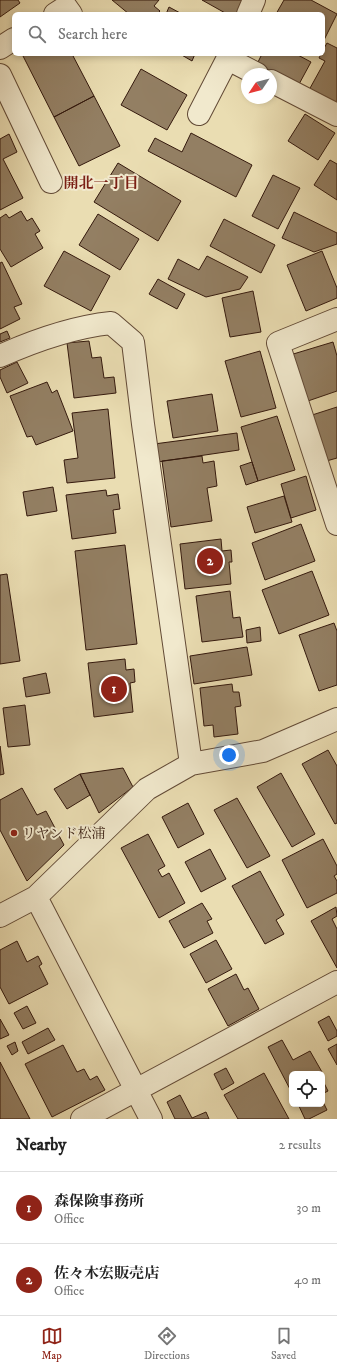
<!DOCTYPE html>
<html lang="en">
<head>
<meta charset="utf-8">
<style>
  :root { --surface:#fff; --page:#f6f6f6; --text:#222; --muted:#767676; --line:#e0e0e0; --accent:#8f2418 }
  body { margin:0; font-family:"IM FELL DW Pica","Noto Serif JP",serif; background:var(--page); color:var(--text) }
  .controls { position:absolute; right:12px; bottom:12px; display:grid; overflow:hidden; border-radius:6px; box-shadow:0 2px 6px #0003 }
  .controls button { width:36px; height:36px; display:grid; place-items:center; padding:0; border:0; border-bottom:1px solid var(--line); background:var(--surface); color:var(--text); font:20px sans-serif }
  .compass { position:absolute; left:241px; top:68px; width:36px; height:36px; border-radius:50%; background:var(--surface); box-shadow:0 2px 6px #0003; rotate:235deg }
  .you { position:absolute; left:229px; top:755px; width:14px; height:14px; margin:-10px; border:3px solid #fff; border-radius:50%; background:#1a73e8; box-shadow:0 0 0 6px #1a73e833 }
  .badge { display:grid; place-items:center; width:26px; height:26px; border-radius:50%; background:var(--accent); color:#fff; font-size:13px; font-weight:700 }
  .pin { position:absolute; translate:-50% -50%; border:2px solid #fff; box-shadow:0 1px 4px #0006 }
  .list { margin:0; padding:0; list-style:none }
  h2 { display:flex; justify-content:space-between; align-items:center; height:52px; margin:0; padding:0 16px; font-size:17px }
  h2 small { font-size:13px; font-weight:400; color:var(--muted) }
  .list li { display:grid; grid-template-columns:26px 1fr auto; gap:12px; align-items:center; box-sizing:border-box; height:72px; padding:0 16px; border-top:1px solid var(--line) }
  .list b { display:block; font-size:15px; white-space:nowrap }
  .list p { margin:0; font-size:13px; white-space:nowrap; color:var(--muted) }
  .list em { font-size:13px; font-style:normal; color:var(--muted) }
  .icon { flex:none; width:22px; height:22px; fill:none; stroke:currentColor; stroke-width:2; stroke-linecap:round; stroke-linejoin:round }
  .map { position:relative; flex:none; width:337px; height:1119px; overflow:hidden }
  .search { position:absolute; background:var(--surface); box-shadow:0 2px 6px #0003; left:12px; right:12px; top:12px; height:44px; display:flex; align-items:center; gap:10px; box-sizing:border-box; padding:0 14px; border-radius:6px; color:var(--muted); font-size:15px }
  .sheet { height:196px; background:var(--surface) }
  nav { display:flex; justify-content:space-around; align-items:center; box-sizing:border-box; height:56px; border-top:1px solid var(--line); background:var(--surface); font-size:11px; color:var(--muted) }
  nav a { display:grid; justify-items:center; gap:2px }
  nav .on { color:var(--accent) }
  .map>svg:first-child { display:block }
</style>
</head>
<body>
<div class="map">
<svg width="337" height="1119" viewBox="0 0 337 1119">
  <rect width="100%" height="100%" fill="#eaddb2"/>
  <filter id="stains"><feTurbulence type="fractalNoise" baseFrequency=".005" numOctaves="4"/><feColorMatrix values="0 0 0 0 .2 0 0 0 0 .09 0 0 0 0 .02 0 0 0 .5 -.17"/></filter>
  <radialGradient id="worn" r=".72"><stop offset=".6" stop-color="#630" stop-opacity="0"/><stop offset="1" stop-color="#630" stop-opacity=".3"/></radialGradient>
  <path fill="#937f63" stroke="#34190d" d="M 0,0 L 18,0 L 20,3 L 0,17 Z
    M 112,0 L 159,0 L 154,6 L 160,11 L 157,14 L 129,14 Z
    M 202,0 L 245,0 L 237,14 L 227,14 Z
    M 284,0 L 311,0 L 337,14 L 323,42 L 323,14 L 276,14 Z
    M 169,7 L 182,14 L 166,14 Z
    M 327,43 L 337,48 L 337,105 L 309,90 L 325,61 L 319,58 L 321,54 L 323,54 L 323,50 Z
    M 22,54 L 72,54 L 94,96 L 54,117 Z
    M 180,54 L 195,54 L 192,61 Z
    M 262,54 L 296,54 L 311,62 L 298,86 L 257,64 Z
    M 141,69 L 187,95 L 167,130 L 121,105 Z
    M 94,96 L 120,146 L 79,166 L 54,117 Z
    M 305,114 L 335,133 L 318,160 L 288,141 Z
    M 191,133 L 252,165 L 236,197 L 148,151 L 155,138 L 182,152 Z
    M 9,134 L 17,152 L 3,159 L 23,198 L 0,210 L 0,139 Z
    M 330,160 L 337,164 L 337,200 L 314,185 Z
    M 118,163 L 181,201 L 158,241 L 94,202 Z
    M 273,175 L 300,188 L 278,229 L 252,216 Z
    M 21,211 L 27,221 L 32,218 L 40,231 L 35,234 L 43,248 L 11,267 L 0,249 L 0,218 L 6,214 L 9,218 Z
    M 294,212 L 337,233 L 337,244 L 314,252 L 282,238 Z
    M 98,214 L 139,239 L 120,270 L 79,245 Z
    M 224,219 L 275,245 L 261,273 L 210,246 Z
    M 64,251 L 110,276 L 91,311 L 44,286 Z
    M 322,251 L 337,288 L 337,298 L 306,311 L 287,265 Z
    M 207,256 L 248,277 L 240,289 L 206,297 L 168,279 L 178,259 L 199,270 Z
    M 2,262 L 22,304 L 14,307 L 20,319 L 0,329 L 0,263 Z
    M 158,279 L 185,294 L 177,309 L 149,294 Z
    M 253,291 L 261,332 L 230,337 L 222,298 Z
    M 7,331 L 10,338 L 0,342 L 0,334 Z
    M 89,341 L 92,358 L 101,357 L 104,378 L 114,377 L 116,393 L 74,398 L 67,343 Z
    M 333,342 L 337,356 L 337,391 L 305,402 L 290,355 Z
    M 260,351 L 276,408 L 241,417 L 225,361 Z
    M 17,362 L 28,383 L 7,393 L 0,377 L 0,370 Z
    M 47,382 L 52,393 L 57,390 L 73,431 L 36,445 L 32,436 L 27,437 L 10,396 Z
    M 212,394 L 218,431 L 173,438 L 167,401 Z
    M 337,407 L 337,458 L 323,462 L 309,416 Z
    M 108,409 L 115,478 L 67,483 L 64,460 L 78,458 L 72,413 Z
    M 277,416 L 295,470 L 258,481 L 241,427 Z
    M 237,433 L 239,450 L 157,462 L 154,444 Z
    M 202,456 L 203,463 L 214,461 L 217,486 L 207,488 L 212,521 L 171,527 L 162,461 Z
    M 252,462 L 258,481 L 246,485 L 240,466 Z
    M 306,476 L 316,510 L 291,518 L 281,484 Z
    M 53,487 L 57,511 L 27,516 L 23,492 Z
    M 106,490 L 107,496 L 118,494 L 120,509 L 113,510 L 116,533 L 72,539 L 66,495 Z
    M 284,496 L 292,522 L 255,533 L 247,507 Z
    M 301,524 L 315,561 L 265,580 L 252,543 Z
    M 221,539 L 222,551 L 231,550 L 232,562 L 229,562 L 231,584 L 185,589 L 180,544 Z
    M 125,545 L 137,644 L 86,650 L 75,551 Z
    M 312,571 L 329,615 L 279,634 L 262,590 Z
    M 7,574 L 20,661 L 0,664 L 0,575 Z
    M 230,591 L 233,618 L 240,617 L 243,637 L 202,642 L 196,596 Z
    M 334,623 L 337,631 L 337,685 L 319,691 L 299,635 Z
    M 260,627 L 261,641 L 247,643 L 246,630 Z
    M 247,647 L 252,675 L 194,684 L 190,656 Z
    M 125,659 L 126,670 L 134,669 L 135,682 L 130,683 L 133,712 L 94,717 L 88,663 Z
    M 46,673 L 50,693 L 26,697 L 23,678 Z
    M 232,684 L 233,692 L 239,692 L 241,706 L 235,707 L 238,734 L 214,737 L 213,725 L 204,726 L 200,688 Z
    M 25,705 L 30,745 L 8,747 L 3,708 Z
    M 0,746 L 4,774 L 0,775 Z
    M 328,750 L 337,766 L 337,823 L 335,824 L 302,764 Z
    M 123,768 L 133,787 L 99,813 L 80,774 Z
    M 281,773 L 315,834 L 292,847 L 257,787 Z
    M 80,774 L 90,795 L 67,809 L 54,789 Z
    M 22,788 L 37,815 L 46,811 L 64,845 L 27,881 L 0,830 L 0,800 Z
    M 237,798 L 270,856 L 247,868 L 214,810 Z
    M 188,803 L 204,834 L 178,848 L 162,817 Z
    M 148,834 L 165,866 L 158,870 L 162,877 L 169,873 L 185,903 L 159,918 L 121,848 Z
    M 323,839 L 337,866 L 337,874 L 334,876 L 337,881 L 337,893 L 307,908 L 282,860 Z
    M 210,849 L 226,879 L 201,892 L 185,862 Z
    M 260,871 L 284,915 L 276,920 L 284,934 L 265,944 L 232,886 Z
    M 202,903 L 212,919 L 207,921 L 213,933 L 184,948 L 169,921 Z
    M 336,907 L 337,916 L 332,919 L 337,929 L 337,968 L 311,921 Z
    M 216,940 L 232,969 L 206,983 L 190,954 Z
    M 17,941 L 27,962 L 38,956 L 42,964 L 39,966 L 48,984 L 9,1004 L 0,987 L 0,950 Z
    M 236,974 L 244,990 L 248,988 L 259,1009 L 228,1026 L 208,989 Z
    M 27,1006 L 36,1023 L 23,1029 L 14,1013 Z
    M 329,1016 L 337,1031 L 337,1036 L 328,1041 L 318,1022 Z
    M 0,1019 L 9,1035 L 0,1039 Z
    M 48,1028 L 55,1040 L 28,1054 L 22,1042 Z
    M 282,1040 L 293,1060 L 310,1051 L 322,1072 L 319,1074 L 292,1074 L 292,1093 L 268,1047 Z
    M 15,1042 L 18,1051 L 12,1055 L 7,1046 Z
    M 337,1044 L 337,1065 L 328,1049 Z
    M 63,1045 L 77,1072 L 84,1069 L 90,1080 L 97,1076 L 105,1090 L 52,1117 L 25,1064 Z
    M 0,1062 L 30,1119 L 0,1119 Z
    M 226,1068 L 234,1083 L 222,1090 L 214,1074 Z
    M 264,1073 L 289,1119 L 238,1119 L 224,1095 Z
    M 322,1079 L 328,1091 L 322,1094 Z
    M 180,1095 L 192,1118 L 206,1112 L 209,1119 L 175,1119 L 167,1102 Z
    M 322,1100 L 327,1110 L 309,1119 L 305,1119 L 298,1104 L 322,1104 Z"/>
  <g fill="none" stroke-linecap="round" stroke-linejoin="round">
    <defs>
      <path id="minor" d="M 55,14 L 66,7 L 71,14
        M 248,14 L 254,0
        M 0,48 L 14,39
        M 228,59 L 257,74
        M 0,75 L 51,182
        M 271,81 L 337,115
        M 199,114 L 230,54
        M 337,319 L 278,343 L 337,524
        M 0,356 C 36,340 73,327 111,323 L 133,342 L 143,424 L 191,764
        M 36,897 L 151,1119
        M 0,916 L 36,897 L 147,789 L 191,764 L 263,751 L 337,719
        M 82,1119 L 337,982"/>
    </defs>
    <use href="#minor" stroke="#624a36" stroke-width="24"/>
    <use href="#minor" stroke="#f1e9cd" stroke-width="22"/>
  </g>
  <circle fill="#8f2418" stroke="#f1e9cd" stroke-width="1.5" cx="14" cy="833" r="4"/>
  <g text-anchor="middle" stroke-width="4" stroke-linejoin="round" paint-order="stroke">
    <g font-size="14" fill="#34190d" stroke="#f1e9cd" text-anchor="start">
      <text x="22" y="838">リヤンド松浦</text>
    </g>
    <g font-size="15" font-weight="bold" fill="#7a1f14" stroke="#f1e9cd">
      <text x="101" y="188">開北一丁目</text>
    </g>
  </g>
  <rect width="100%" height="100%" filter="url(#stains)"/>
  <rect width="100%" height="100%" fill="url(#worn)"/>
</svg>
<div class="controls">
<button><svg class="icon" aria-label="locate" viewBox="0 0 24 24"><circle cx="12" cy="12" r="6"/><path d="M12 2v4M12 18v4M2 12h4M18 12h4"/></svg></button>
</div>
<svg class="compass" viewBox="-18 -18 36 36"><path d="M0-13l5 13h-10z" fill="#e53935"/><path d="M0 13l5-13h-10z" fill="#767676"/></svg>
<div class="you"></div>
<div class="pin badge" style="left:114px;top:689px">1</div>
<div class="pin badge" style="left:210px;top:561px">2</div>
<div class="search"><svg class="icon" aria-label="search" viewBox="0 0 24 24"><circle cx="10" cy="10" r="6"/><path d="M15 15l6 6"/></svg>Search here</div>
</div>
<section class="sheet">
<h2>Nearby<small>2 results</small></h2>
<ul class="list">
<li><span class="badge">1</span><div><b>森保険事務所</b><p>Office</p></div><em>30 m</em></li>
<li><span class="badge">2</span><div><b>佐々木宏販売店</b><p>Office</p></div><em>40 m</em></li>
</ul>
</section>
<nav>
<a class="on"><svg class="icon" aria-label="map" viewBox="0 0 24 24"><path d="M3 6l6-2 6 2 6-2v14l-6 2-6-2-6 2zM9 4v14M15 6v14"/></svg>Map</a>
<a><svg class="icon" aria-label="directions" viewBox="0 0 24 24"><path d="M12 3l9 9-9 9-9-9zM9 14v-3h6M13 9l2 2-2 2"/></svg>Directions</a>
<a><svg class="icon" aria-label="saved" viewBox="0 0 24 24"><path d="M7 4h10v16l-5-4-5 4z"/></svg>Saved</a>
</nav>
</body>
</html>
